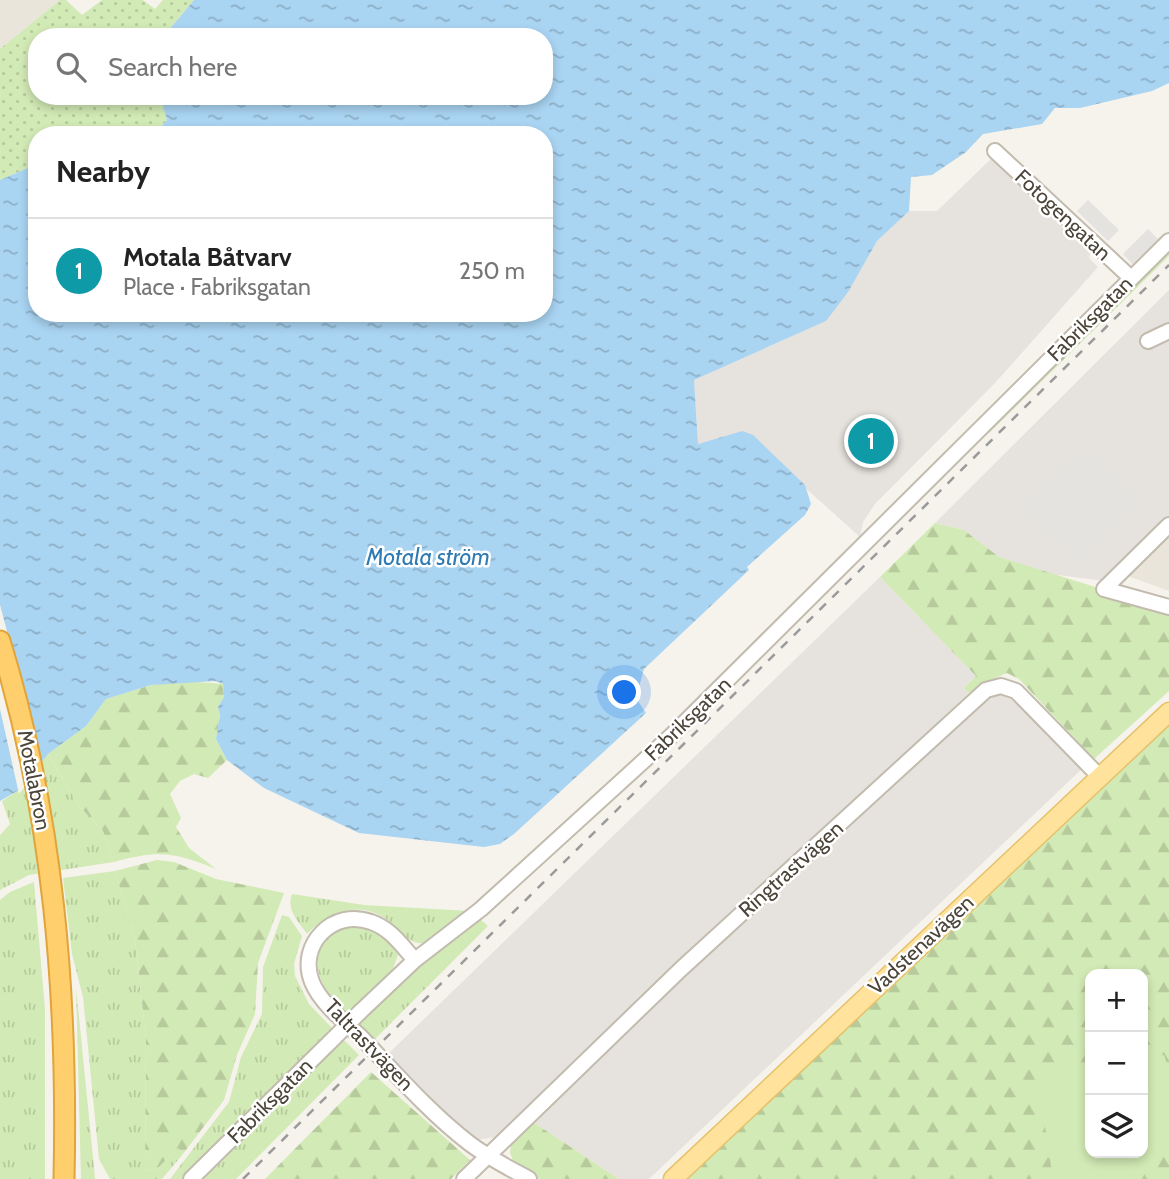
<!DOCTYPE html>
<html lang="en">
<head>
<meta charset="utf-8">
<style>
  :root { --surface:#fff; --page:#f6f6f6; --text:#222; --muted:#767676; --line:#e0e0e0; --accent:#fc3f1d }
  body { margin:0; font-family:Cabin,sans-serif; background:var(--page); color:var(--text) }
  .controls { position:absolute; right:21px; bottom:21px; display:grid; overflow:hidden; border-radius:14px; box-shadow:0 4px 10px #0003 }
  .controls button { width:63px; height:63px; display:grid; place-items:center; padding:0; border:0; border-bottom:2px solid var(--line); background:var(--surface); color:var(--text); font:35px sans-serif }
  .you { position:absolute; left:625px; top:693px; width:24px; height:24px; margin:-18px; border:5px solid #fff; border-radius:50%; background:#1a73e8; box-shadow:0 0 0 10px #1a73e833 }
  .badge { display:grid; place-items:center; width:46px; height:46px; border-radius:50%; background:var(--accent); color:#fff; font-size:23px; font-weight:700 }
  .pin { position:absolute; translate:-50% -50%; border:4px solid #fff; box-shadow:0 2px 7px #0006 }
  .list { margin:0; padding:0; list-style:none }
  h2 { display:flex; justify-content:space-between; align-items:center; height:91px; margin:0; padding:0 28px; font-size:30px }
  h2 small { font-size:23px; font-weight:400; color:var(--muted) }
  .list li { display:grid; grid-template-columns:46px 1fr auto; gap:21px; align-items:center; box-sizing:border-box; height:105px; padding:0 28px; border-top:2px solid var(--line) }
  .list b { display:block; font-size:26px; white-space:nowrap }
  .list p { margin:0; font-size:23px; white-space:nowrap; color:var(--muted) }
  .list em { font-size:23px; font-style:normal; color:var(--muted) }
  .icon { flex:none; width:38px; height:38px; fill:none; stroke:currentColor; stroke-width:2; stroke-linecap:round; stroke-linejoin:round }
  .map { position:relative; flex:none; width:1169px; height:1179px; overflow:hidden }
  .search { position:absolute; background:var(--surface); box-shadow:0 4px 10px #0003; left:28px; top:28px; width:525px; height:77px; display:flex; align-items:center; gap:18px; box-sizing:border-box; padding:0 24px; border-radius:28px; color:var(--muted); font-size:26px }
  .panel { position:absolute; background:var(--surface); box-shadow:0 4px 10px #0003; left:28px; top:126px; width:525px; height:196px; border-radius:28px }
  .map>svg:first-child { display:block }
</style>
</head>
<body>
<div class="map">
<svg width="1169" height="1179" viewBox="0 0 1169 1179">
  <defs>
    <pattern id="grass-tufts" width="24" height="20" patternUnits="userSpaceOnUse" patternTransform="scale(1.75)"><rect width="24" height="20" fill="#d2eab5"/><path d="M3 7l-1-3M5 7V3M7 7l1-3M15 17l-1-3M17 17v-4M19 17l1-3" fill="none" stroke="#b6ca9c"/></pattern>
    <pattern id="forest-firs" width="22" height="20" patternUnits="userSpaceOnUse" patternTransform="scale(1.75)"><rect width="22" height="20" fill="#d2eab5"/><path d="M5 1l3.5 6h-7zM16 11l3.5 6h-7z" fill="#b6ca9c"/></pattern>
    <pattern id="park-dots" width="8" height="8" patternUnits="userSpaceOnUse" patternTransform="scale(1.75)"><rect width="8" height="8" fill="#d2eab5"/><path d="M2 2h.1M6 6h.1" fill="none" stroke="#b6ca9c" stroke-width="1.8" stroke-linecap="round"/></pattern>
    <pattern id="water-ripples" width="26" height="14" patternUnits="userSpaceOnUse" patternTransform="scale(1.75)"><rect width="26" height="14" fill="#a9d4f2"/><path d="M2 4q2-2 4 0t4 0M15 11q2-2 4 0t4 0" fill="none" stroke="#8caec5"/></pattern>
  </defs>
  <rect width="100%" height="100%" fill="#f6f3ec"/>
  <path fill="#eae5da" d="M 0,0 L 60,0 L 0,49 Z
    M 1169,531 L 1169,591 L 1125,575 Z"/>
  <path fill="#e6e2dd" d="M 994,156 L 1092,246 L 1089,258 L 1098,267 L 996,382 L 875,504 L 863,522 L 860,537 L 742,431 L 698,444 L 694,380 L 826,321 L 877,241 L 909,211 L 937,211 Z
    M 1169,290 L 1169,516 L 1104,581 L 1043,573 L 999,557 L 964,530 L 935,523 Z
    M 880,577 L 976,676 L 964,688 L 969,693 L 496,1137 L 476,1140 L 467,1135 L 388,1054 Z
    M 1004,690 L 1013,693 L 1084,767 L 649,1179 L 619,1179 L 530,1120 L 974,706 Z"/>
  <path fill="url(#grass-tufts)" d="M 1169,247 L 1169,256 L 989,433 L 985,429 Z
    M 48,754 L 79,806 L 103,831 L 114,862 L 29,875 L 0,890 L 0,835 L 10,824 L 2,801 L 19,790 Z
    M 115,871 L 135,939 L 146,1039 L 145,1171 L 157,1169 L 178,1148 L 183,1154 L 162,1179 L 110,1179 L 99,1159 L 83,997 L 72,954 L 63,878 Z
    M 34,882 L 45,1010 L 45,1179 L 0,1179 L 0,900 L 10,892 Z
    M 292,894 L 364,905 L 470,911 L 426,943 C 409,945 402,932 390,922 C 362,899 329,911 307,934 C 298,921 286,910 292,894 Z
    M 282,915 L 289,917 L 302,936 L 294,964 L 295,976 L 309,1004 L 334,1030 L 185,1179 L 170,1179 L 229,1102 L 241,1057 L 262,1014 L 263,967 Z
    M 480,919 L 488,926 L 373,1041 L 357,1025 L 435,953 Z
    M 353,926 C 373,928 390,937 398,955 L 391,974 L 348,1016 C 324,992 304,964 330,933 Z
    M 76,987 L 93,1157 L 95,1179 L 81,1179 Z
    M 343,1039 L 359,1055 L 236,1179 L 198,1179 Z"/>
  <path fill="url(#forest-firs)" fill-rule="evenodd" d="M 935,523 L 964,530 L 999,557 L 1169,610 L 1169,691 L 1094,759 L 1019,679 L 1007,673 L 984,683 L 969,693 L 964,688 L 976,676 L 880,577 Z
    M 186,681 L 223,684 L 224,697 L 218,707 L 220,715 L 216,739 L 227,760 L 208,778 L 194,774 L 180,781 L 170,794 L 181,818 L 176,827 L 189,848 L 216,869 C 174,852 158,850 114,862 L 103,831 L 79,806 L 48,754 L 86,726 L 106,699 L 151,685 Z
    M 1169,720 L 1169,1179 L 683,1179 ZM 1090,974 L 1143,974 L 1143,1153 L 1090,1153 Z
    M 157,860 L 174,862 L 216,879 L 284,893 L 258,963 L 255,1014 L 237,1055 L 224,1100 L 183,1154 L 178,1148 L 157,1169 L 145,1171 L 146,1039 L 135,939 L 115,871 Z
    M 371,1072 L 470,1160 L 451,1179 L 265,1179 Z
    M 530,1120 L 619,1179 L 540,1179 L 515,1165 L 510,1153 L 511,1141 Z"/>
  <path fill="url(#park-dots)" d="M 60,0 L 66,0 L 82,15 L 102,0 L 143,0 L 155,9 L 163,0 L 194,0 L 163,37 L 37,37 L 37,96 L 151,96 L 163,106 L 167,120 L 154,135 L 37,135 L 37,164 L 0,180 L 0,49 Z"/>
  <path fill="#d2eab5" d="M 1164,1055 L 1169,1070 L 1169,1149 L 1133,1179 L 1053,1179 L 1037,1072 L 1090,1065 L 1090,1153 L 1143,1153 L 1143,1058 Z"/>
  <path fill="#e5e3e0" d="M 1088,200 L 1119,230 L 1108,241 L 1077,211 Z
    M 1148,229 L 1159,240 L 1133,265 L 1123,254 Z
    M 1085,443 L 1144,504 L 1077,565 L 1017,507 Z"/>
  <path fill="url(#water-ripples)" d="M 194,0 L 1169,0 L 1169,83 L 1152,91 L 1080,108 L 1055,108 L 1042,124 L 983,134 L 966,152 L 932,175 L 911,177 L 909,211 L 877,241 L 848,292 L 826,321 L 694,380 L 698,444 L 742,431 L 753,435 L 805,485 L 811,504 L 805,515 L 747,567 L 749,570 L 644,669 L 636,698 L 646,713 L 514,834 L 500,844 L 484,847 L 359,833 L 264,788 L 227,760 L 216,739 L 220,715 L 218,707 L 224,697 L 223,684 L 216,681 L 151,685 L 106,699 L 86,726 L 48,754 L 19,790 L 0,801 L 0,180 L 37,164 L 37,313 L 544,313 L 544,135 L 154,135 L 167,120 L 163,106 L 151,96 L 544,96 L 544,37 L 163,37 Z"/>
  <path fill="#f6f3ec" d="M 0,605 L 43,765 L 19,794 L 0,709 Z"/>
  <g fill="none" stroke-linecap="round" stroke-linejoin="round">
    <defs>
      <path id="minor" d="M 995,151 L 1131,278
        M 1148,341 L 1169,331
        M 1169,525 L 1104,589 L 1169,607
        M 415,960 C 402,946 390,928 371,922 C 334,908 297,944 312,982 C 321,1004 345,1022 362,1038 C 396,1074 430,1113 469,1143 C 487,1157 509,1168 529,1179
        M 360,1012 L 415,960 L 481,909 L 671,736 L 1169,241
        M 191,1179 L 331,1041
        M 464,1179 L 681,969 L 986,690 L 1001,686 L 1016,691 L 1100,777"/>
      <path id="major" d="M 673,1179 L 1169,712"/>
      <path id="highway" d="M 0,641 C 54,817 68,997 64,1179"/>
    </defs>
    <use href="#minor" stroke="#c2bbae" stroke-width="18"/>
    <use href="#major" stroke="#e6c16a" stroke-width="21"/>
    <use href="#highway" stroke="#e0a43c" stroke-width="23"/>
    <use href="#minor" stroke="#fff" stroke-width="14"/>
    <use href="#major" stroke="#ffe39c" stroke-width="18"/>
    <use href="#highway" stroke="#ffcf6e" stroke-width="19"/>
    <path stroke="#9a9a9a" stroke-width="2.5" stroke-dasharray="9 9" stroke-linecap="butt" d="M 243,1179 L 1169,265"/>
    <defs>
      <path id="minor-bridge" d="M 331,1041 L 360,1012"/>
    </defs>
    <use href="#minor-bridge" stroke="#c2bbae" stroke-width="18" stroke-linecap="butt"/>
    <use href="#minor-bridge" stroke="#fff" stroke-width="14"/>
  </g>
  <g text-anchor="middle" stroke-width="5" stroke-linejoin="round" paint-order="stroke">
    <g font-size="21" fill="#4b4439" stroke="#fff">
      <text transform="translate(1063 215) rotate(43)" y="7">Fotogengatan</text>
      <text transform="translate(1090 319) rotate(-45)" y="7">Fabriksgatan</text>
      <text transform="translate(688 719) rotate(-44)" y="7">Fabriksgatan</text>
      <text transform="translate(34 780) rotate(79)" y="7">Motalabron</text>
      <text transform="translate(791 869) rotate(-42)" y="7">Ringtrastvägen</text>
      <text transform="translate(921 945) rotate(-43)" y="7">Vadstenavägen</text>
      <text transform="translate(369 1045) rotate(46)" y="7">Taltrastvägen</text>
      <text transform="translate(270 1101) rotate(-45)" y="7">Fabriksgatan</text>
    </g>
    <g font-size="23" font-style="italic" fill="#2e7ab2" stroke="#fff">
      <text x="428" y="565">Motala ström</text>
    </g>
  </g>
</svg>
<div class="controls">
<button>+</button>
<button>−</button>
<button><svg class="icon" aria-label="layers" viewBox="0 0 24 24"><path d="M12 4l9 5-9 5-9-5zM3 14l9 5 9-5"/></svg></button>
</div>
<div class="you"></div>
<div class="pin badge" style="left:871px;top:441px;background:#0f9aa8">1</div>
<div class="search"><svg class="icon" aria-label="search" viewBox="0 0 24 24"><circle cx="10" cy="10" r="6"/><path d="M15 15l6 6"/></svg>Search here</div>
<section class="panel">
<h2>Nearby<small></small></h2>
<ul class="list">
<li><span class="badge" style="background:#0f9aa8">1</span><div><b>Motala Båtvarv</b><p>Place · Fabriksgatan</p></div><em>250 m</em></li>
</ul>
</section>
</div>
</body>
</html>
